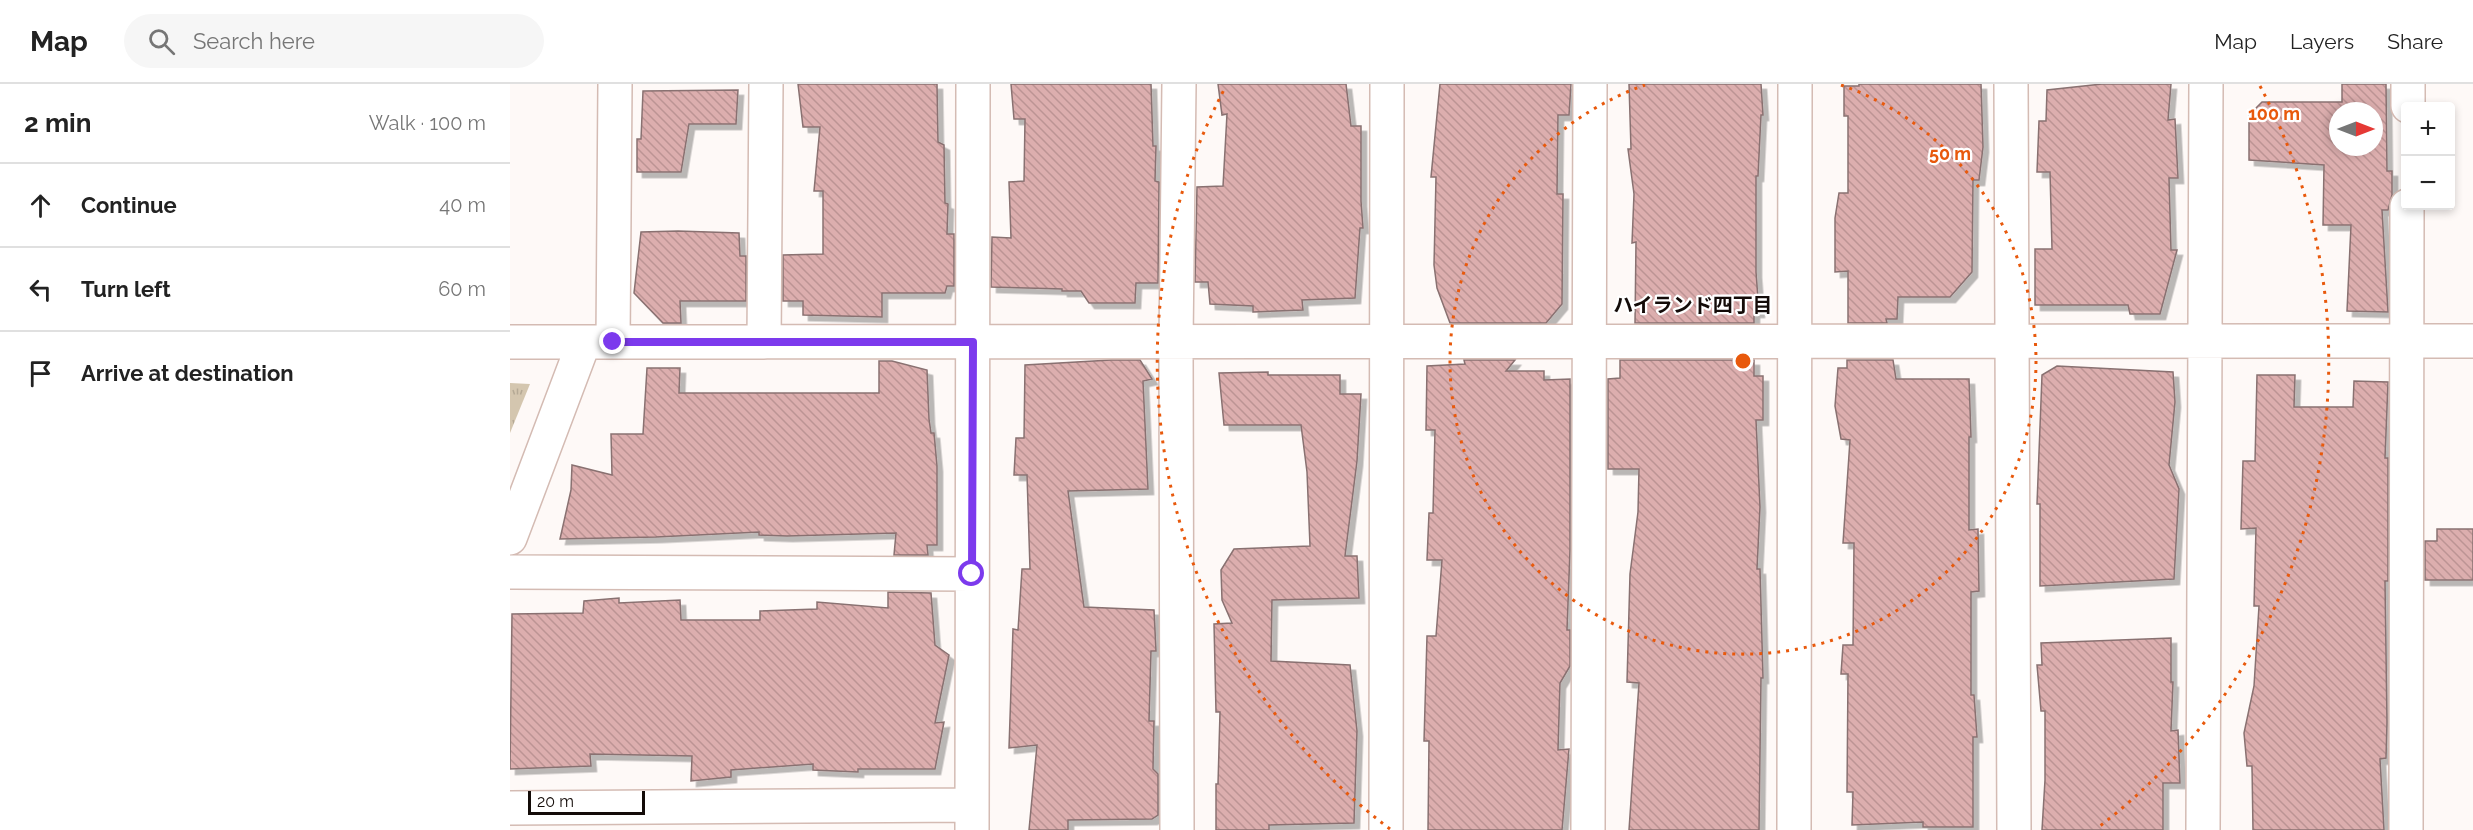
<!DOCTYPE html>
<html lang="en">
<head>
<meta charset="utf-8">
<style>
  :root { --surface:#fff; --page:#f6f6f6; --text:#222; --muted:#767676; --line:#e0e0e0 }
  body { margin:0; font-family:Raleway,"Noto Sans JP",sans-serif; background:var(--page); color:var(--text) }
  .controls { position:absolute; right:18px; top:18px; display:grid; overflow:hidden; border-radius:6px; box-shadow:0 3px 9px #0003 }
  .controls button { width:54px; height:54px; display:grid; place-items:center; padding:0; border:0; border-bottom:2px solid var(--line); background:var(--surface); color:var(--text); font:30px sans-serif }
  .compass { position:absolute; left:1819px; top:18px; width:54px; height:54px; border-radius:50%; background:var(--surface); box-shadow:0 3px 9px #0003; rotate:90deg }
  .scale { position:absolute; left:18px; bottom:15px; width:117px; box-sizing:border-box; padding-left:6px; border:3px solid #130b08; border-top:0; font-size:16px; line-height:21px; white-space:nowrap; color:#130b08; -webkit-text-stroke:4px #fff; paint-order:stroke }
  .stop { position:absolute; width:18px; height:18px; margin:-14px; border:4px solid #7c3aed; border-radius:50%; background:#fff }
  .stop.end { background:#7c3aed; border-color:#fff; box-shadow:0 2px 6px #0008 }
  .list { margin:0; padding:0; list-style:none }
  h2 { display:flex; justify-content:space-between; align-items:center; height:78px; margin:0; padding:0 24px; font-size:26px }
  h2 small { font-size:20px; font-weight:400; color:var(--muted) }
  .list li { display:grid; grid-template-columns:39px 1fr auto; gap:18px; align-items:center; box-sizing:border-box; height:84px; padding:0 24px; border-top:2px solid var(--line) }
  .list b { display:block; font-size:22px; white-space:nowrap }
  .list em { font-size:20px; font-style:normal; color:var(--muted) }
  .icon { flex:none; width:33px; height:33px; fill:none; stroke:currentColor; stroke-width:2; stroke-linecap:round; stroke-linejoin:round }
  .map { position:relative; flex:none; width:1963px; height:746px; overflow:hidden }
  header { display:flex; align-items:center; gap:36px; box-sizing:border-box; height:84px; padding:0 30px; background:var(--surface); border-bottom:2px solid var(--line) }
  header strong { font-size:28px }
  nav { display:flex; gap:33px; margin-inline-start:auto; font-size:21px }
  .search { width:420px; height:54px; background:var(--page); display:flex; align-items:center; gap:15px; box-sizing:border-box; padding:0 21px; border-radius:33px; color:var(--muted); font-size:22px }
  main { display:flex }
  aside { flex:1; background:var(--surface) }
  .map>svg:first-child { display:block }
</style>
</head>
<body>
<header>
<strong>Map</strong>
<div class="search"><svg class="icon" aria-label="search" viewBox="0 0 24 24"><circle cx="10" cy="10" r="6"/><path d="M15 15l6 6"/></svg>Search here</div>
<nav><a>Map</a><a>Layers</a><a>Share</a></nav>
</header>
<main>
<aside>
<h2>2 min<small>Walk · 100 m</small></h2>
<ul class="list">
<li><svg class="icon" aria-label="ahead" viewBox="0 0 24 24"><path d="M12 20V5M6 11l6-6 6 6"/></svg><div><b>Continue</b></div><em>40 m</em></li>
<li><svg class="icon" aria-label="left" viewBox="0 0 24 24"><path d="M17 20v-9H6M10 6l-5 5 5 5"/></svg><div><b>Turn left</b></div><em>60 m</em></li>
<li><svg class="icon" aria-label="arrive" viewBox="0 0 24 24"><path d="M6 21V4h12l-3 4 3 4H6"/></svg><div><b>Arrive at destination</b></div></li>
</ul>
</aside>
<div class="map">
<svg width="1963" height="746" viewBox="0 0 1963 746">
  <defs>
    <pattern id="grass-tufts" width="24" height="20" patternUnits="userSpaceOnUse" patternTransform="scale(1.5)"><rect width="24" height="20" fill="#d4c6af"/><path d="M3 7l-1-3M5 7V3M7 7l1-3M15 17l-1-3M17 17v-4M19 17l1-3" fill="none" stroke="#b5a995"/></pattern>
    <pattern id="building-back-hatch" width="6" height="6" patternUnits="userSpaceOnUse" patternTransform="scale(1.5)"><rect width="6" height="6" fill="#dcaeae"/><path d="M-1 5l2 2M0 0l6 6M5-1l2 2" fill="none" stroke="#bc9494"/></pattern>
    <filter id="shadow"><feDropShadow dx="5.5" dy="5.5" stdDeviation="0" flood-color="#0004"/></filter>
  </defs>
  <rect width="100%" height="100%" fill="#fef9f7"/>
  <path fill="url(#grass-tufts)" d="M 0,299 L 20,300 L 0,349 Z"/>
  <path fill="url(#building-back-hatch)" stroke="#897171" stroke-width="1.5" fill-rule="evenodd" filter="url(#shadow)" d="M 288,0 L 427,0 L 428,58 L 434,61 L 435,119 L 438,120 L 437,150 L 444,150 L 444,202 L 437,202 L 435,209 L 372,209 L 372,233 L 293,231 L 293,217 L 273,217 L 273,171 L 313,170 L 313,107 L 304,107 L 310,43 L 293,43 Z
    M 501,0 L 641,0 L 643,62 L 646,62 L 645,97 L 649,98 L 648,199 L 626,199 L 625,219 L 579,219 L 571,207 L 552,207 L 552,205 L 481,203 L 482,153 L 501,154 L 499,98 L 514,97 L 515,35 L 504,35 Z
    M 708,0 L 836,0 L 841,42 L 851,42 L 851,117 L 853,144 L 850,144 L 845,214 L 792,216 L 793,226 L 743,228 L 743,222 L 700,220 L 698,198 L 685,198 L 687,103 L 713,102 L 717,30 L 712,31 Z
    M 930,0 L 1061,0 L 1059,31 L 1048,31 L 1047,110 L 1053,110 L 1052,220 L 1036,239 L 940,239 L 927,204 L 924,181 L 926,93 L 921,93 Z
    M 1119,0 L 1251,0 L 1253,31 L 1251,31 L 1248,92 L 1246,92 L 1246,188 L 1249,228 L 1244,228 L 1244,239 L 1125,239 L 1126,158 L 1122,159 L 1124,110 L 1118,65 L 1121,65 Z
    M 1349,0 L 1471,0 L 1473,63 L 1469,96 L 1463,96 L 1462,188 L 1440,213 L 1388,213 L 1387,235 L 1376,235 L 1377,239 L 1338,239 L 1338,187 L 1325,188 L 1325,134 L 1329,109 L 1338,109 L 1338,32 L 1334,32 L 1334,2 L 1349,2 Z
    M 1592,0 L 1661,0 L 1658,36 L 1665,35 L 1668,94 L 1659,94 L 1661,166 L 1667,166 L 1650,230 L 1620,230 L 1618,221 L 1525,221 L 1525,165 L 1542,165 L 1540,88 L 1527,88 L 1529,37 L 1536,37 L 1537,6 Z
    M 1832,0 L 1876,0 L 1877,87 L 1882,87 L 1882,111 L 1878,126 L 1872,126 L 1878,228 L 1837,227 L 1841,141 L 1813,141 L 1814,81 L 1739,76 L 1739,31 L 1752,18 L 1832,18 ZM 1828,27 L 1864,27 L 1864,63 L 1828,63 Z
    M 228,6 L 226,40 L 179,40 L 171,88 L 127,88 L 127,55 L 131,55 L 133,7 Z
    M 168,147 L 229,149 L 230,172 L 236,172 L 236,217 L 170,217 L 171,239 L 153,239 L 124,209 L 131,148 Z
    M 601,276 L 630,276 L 642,295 L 633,297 L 638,405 L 558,407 L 574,523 L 644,526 L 646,567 L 641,567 L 639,637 L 644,637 L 643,685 L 648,690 L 648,731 L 642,735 L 558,736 L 558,746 L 519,746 L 527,661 L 499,664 L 503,545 L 508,546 L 512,485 L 520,485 L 517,391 L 504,391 L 506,354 L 514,354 L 515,281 Z
    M 954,276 L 1005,276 L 996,287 L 1034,287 L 1034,296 L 1060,295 L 1060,466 L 1057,546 L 1060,546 L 1060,582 L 1050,599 L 1048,666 L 1059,665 L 1052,746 L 918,746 L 919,657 L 914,657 L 917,552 L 926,552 L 932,476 L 917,476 L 919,429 L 923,429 L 925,346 L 916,346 L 917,282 L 955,280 Z
    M 1110,276 L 1244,276 L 1244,292 L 1253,292 L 1253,336 L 1246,336 L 1250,423 L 1247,485 L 1250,485 L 1253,594 L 1251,594 L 1249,746 L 1119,746 L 1129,599 L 1117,598 L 1120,490 L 1128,428 L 1129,385 L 1098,385 L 1098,295 L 1110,294 Z
    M 1337,276 L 1383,276 L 1386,295 L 1459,295 L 1461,353 L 1459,353 L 1459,446 L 1468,445 L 1469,507 L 1461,508 L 1461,611 L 1464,611 L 1467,653 L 1463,653 L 1463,743 L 1413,743 L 1413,738 L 1342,741 L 1343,708 L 1337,708 L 1338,590 L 1331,590 L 1333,561 L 1343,561 L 1344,459 L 1333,459 L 1340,356 L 1331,355 L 1325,322 L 1328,284 L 1337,284 Z
    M 369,277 L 382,277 L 417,286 L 419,335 L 421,349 L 424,349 L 427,382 L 427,461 L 417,461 L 418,471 L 384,471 L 386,449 L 277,452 L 249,451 L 249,448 L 146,453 L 50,455 L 61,406 L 62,381 L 102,391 L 101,350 L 133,350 L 137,284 L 170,284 L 169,309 L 369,309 Z
    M 1547,282 L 1663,288 L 1665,318 L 1659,381 L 1669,405 L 1664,495 L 1530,502 L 1530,420 L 1527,420 L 1532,291 Z
    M 758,288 L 758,291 L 830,291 L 830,310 L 851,310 L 847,377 L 835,472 L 847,472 L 849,514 L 762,516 L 761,577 L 840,581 L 847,647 L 844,739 L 759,741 L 759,746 L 706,746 L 706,700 L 708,700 L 710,628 L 706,628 L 704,540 L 722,539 L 712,516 L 711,486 L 724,465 L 800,462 L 797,388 L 791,341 L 714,341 L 709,289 Z
    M 1747,291 L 1785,291 L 1784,323 L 1843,323 L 1844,297 L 1878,298 L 1875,374 L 1878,374 L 1878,497 L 1875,497 L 1877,638 L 1876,674 L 1870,675 L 1874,746 L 1743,746 L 1742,682 L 1737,682 L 1734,649 L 1744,602 L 1749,522 L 1744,522 L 1746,444 L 1731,445 L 1733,377 L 1745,377 Z
    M 1927,445 L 1963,445 L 1963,496 L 1915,496 L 1915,457 L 1927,457 Z
    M 378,508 L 421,509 L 425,561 L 439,571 L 425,639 L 434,638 L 425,685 L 348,685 L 348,688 L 303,686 L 303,680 L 221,686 L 221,693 L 181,697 L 182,672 L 80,670 L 81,682 L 0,685 L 2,530 L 73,529 L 74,517 L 109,514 L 109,519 L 170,516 L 171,536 L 250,536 L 250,527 L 307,525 L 307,518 L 378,524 Z
    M 1661,554 L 1661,598 L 1663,598 L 1661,647 L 1668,646 L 1670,699 L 1653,699 L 1653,746 L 1532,746 L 1535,696 L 1535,627 L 1531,627 L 1527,581 L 1532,581 L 1531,559 Z"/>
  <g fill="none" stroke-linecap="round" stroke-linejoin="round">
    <defs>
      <path id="minor" d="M 1501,0 L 1504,746
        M 1898,22 L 1898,0
        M 0,258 L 1963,257
        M 103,258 L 105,0
        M 254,258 L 256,0
        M 0,454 L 74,258
        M 0,488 L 462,490
        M 0,724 L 462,721
        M 462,746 L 463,0
        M 667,746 L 666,258 L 669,0
        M 876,746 L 877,0
        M 1078,746 L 1080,0
        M 1284,746 L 1285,0
        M 1693,746 L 1696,0
        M 1896,746 L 1897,122"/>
    </defs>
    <use href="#minor" stroke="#d4bbb3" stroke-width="36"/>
    <use href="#minor" stroke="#fff" stroke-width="33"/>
  </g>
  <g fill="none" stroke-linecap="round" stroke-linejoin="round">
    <path stroke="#7c3aed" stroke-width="8" d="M 103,258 L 463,258 L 462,490"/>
  </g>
  <g fill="none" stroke="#e8590c" stroke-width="3" stroke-dasharray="3 6">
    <path d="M1331 1A293 293 0 1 1 1135 1"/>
    <path d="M880 745A586 586 0 0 1 716 2M1750 2A586 586 0 0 1 1586 745"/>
  </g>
  <g text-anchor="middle" stroke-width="4.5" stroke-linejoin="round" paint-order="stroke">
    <g font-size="20" font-weight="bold" fill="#130b08" stroke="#fff">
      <text x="1183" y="228">ハイランド四丁目</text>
    </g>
  </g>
  <circle cx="1233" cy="277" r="9" fill="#e8590c" stroke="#fff" stroke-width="3"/>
  <g font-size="18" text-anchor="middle" font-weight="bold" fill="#e8590c" stroke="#fff" stroke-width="4.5" stroke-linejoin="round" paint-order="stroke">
    <text x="1764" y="36">100 m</text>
    <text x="1440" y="76">50 m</text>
  </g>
</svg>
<div class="controls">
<button>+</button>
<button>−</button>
</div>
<svg class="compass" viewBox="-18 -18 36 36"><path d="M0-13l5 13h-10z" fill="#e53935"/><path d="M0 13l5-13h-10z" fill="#767676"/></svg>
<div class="scale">20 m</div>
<div class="stop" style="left:462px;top:490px"></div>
<div class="stop end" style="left:103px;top:258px"></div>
</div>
</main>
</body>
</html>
